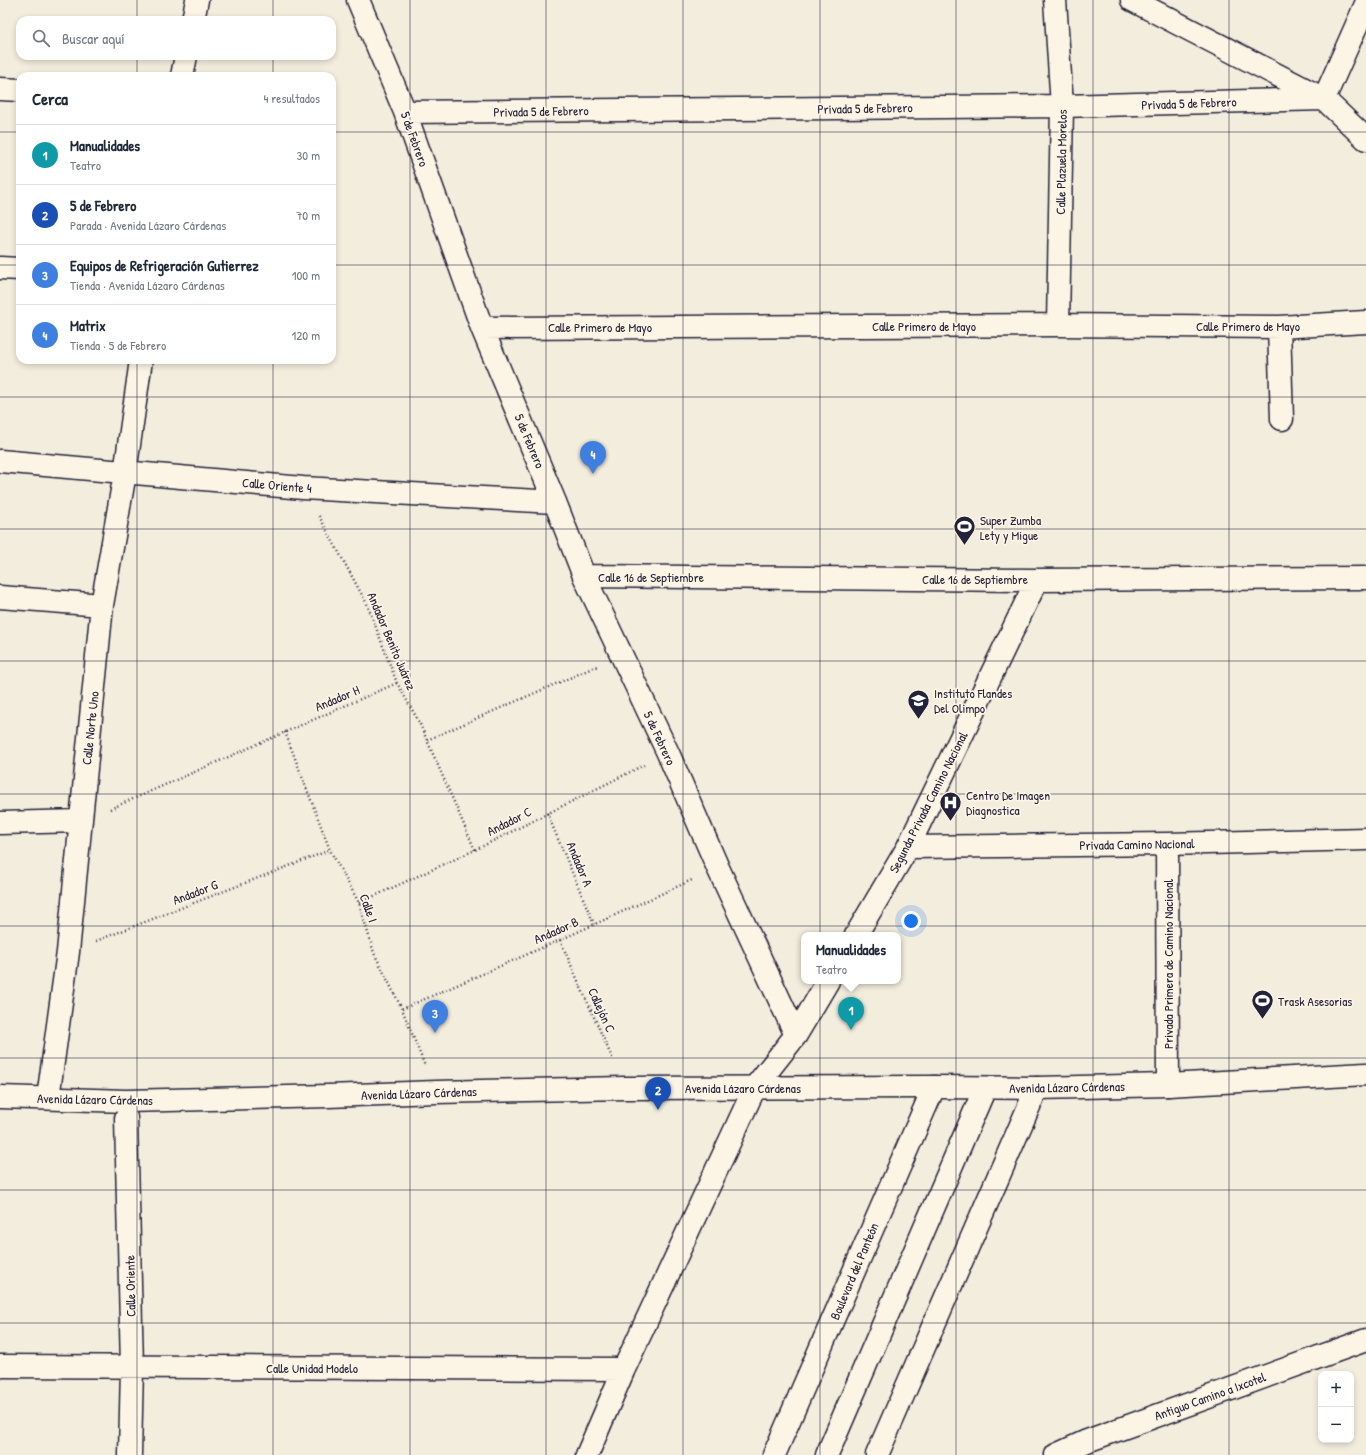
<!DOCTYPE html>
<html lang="es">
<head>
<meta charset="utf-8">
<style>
  :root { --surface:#fff; --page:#f6f6f7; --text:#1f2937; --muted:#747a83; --line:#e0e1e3; --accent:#1a73e8 }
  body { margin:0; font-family:"Patrick Hand",sans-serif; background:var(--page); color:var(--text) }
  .controls { position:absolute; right:12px; bottom:12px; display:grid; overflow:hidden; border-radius:8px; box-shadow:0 2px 6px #0003 }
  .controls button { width:36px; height:36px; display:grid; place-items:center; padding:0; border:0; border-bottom:1px solid var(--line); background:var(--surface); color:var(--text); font:20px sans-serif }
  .you { position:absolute; left:911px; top:921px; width:14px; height:14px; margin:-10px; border:3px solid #fff; border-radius:50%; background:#1a73e8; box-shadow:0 0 0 6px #1a73e833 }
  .badge { display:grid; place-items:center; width:26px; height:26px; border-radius:50%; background:var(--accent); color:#fff; font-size:13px; font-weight:700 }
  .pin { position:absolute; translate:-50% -33px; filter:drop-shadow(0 1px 2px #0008) }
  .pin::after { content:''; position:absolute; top:21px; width:14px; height:12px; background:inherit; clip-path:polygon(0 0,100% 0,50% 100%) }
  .popup { position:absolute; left:801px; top:932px; width:100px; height:52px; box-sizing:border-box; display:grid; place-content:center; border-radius:8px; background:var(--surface); filter:drop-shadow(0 1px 3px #0005); font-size:13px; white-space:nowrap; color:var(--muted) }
  .popup b { font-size:15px; color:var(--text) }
  .popup::after { content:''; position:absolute; left:50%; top:100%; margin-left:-8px; border:8px solid transparent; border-top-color:var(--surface) }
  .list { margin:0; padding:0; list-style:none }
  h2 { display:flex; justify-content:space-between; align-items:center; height:52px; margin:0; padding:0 16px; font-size:17px }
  h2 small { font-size:13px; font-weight:400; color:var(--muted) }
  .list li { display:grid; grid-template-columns:26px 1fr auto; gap:12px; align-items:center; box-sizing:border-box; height:60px; padding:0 16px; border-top:1px solid var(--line) }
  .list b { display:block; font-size:15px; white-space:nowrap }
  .list p { margin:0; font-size:13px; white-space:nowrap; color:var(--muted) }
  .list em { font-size:13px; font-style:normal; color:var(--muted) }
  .icon { flex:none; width:22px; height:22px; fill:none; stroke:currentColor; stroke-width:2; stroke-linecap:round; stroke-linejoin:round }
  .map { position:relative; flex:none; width:1366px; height:1455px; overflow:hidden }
  .search { position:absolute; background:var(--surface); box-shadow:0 2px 6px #0003; left:16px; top:16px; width:320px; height:44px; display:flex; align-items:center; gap:10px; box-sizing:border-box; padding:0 14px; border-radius:12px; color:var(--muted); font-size:15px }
  .panel { position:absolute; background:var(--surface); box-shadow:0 2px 6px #0003; left:16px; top:72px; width:320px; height:292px; border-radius:12px }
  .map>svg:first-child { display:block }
</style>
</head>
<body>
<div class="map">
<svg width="1366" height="1455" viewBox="0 0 1366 1455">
  <rect width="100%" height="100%" fill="#f3edde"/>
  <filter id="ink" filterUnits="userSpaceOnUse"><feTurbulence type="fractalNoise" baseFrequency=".025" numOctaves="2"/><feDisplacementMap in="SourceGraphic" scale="8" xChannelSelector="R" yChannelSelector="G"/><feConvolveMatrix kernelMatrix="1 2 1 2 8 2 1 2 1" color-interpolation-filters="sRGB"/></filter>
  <g filter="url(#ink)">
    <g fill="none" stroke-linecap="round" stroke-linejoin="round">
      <defs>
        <path id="minor" d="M 358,0 L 405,112 L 482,328 L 555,502 L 584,576 L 668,753 L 718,868 L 796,1035
          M 1055,0 L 1062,106 L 1058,325
          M 1132,0 L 1324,99 L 1366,139
          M 193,20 L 197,0
          M 182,76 L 186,56
          M 0,89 L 20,90
          M 405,112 L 1062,106 L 1324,99 L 1366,4
          M 0,268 L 20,269
          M 1279,327 L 1282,419
          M 482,328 L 1058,325 L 1279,327 L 1366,322
          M 0,461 L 303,488 L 555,502
          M 584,576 L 1037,580 L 1366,578
          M 0,597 L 102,605
          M 0,823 L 81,821
          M 1167,844 L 1168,1085
          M 908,847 L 1167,844 L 1366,839
          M 856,935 L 908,847 L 1037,580
          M 48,1098 L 68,952 L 102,605 L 125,473 L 141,360
          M 126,1118 L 132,1367 L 130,1455
          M 0,1366 L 624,1369
          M 587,1455 L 624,1369 L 755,1087 L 796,1035 L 828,981
          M 774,1455 L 934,1087
          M 827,1455 L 985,1088
          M 877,1455 L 1037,1088
          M 1056,1455 L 1087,1441 L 1366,1340"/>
        <path id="major" d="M 0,1097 L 126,1101 L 328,1096 L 436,1092 L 625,1088 L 934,1087 L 1037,1088 L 1168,1085 L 1366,1074"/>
      </defs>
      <use href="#minor" stroke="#22223b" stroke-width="25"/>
      <use href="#major" stroke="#22223b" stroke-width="25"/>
      <path stroke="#22223b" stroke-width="2.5" stroke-dasharray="1 3" stroke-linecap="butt" d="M 319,516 L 367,604 L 397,683 L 419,722 L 475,850
        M 285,732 L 330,850 L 359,903 L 374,953 L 402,1009 L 425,1066
        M 427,740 L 597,666
        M 110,809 L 397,683
        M 547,813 L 594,924
        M 359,903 L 475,850 L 644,765
        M 560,940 L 613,1060
        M 96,941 L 330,850
        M 402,1009 L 560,940 L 694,879"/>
      <use href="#minor" stroke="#fcf5e5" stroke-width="22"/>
      <use href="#major" stroke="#fcf5e5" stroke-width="22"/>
    </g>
  </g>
  <path fill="none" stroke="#22223b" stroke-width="1" stroke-opacity="0.55" d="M 137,0 L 137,20M 273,0 L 273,20M 410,0 L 410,1455M 546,0 L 546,1455M 683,0 L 683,1455M 820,0 L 820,1455M 956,0 L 956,1455M 1093,0 L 1093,1455M 1229,0 L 1229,1455M 137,56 L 137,76M 273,56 L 273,76M 0,132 L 20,132M 332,132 L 1366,132M 0,265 L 20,265M 332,265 L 1366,265M 137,360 L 137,1455M 273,360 L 273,1455M 0,397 L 1366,397M 0,529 L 1366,529M 0,661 L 1366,661M 0,794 L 1366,794M 0,926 L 1366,926M 0,1058 L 1366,1058M 0,1190 L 1366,1190M 0,1323 L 1366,1323"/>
  <defs>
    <symbol id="stadium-pin" viewBox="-11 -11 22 30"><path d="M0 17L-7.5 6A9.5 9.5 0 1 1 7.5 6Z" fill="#22223b" stroke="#fcf5e5"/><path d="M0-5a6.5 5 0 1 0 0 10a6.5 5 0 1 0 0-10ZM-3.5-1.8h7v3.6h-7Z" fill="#fff"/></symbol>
    <symbol id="school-pin" viewBox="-11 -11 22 30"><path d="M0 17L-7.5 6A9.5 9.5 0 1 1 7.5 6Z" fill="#22223b" stroke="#fcf5e5"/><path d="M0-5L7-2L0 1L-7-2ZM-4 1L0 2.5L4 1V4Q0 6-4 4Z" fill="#fff"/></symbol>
    <symbol id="hospital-pin" viewBox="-11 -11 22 30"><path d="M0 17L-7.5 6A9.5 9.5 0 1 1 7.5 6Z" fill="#22223b" stroke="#fcf5e5"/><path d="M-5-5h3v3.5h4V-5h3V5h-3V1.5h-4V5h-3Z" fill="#fff"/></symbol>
  </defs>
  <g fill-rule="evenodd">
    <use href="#stadium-pin" x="952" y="514" width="25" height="34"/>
    <use href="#school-pin" x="906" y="688" width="25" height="34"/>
    <use href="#hospital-pin" x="938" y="790" width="25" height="34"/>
    <use href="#stadium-pin" x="1250" y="988" width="25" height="34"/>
  </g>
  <g text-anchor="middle" stroke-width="3.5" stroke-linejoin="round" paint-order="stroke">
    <g font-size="13" fill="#22223b" stroke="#fcf5e5">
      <text transform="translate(1189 103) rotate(-2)" y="5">Privada 5 de Febrero</text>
      <text transform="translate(865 108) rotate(-1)" y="5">Privada 5 de Febrero</text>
      <text transform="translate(541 111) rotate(-1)" y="5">Privada 5 de Febrero</text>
      <text transform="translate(415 139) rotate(70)" y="5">5 de Febrero</text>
      <text transform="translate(1061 162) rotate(-89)" y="5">Calle Plazuela Morelos</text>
      <text x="924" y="331">Calle Primero de Mayo</text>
      <text x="1248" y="331">Calle Primero de Mayo</text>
      <text x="600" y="332">Calle Primero de Mayo</text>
      <text transform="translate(530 441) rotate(67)" y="5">5 de Febrero</text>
      <text transform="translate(277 485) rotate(5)" y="5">Calle Oriente 4</text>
      <text x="651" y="582">Calle 16 de Septiembre</text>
      <text x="975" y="584">Calle 16 de Septiembre</text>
      <text transform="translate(392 641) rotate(67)" y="5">Andador Benito Juárez</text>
      <text transform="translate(337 698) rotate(-23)" y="5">Andador H</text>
      <text transform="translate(90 728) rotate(-84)" y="5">Calle Norte Uno</text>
      <text transform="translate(660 738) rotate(65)" y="5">5 de Febrero</text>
      <text transform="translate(928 802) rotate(-63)" y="5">Segunda Privada Camino Nacional</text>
      <text transform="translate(509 821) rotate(-27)" y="5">Andador C</text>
      <text transform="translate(1137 844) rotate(-1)" y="5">Privada Camino Nacional</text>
      <text transform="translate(580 864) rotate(67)" y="5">Andador A</text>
      <text transform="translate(195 892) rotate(-21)" y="5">Andador G</text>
      <text transform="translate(369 908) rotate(70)" y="5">Calle I</text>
      <text transform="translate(556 930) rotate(-24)" y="5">Andador B</text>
      <text transform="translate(1168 964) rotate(-90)" y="5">Privada Primera de Camino Nacional</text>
      <text transform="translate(602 1010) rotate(66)" y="5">Callejón C</text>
      <text transform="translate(1067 1087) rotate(-1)" y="5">Avenida Lázaro Cárdenas</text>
      <text x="743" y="1093">Avenida Lázaro Cárdenas</text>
      <text transform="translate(419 1093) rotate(-2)" y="5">Avenida Lázaro Cárdenas</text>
      <text transform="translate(95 1099) rotate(1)" y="5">Avenida Lázaro Cárdenas</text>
      <text transform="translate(854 1271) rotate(-67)" y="5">Boulevard del Panteón</text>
      <text transform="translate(130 1286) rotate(-91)" y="5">Calle Oriente</text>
      <text x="312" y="1373">Calle Unidad Modelo</text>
      <text transform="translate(1210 1396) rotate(-20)" y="5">Antiguo Camino a Ixcotel</text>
    </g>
    <g font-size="13" fill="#22223b" stroke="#fcf5e5" text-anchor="start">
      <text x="980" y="525">Super Zumba<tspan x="980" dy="15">Lety y Migue</tspan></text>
      <text x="934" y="698">Instituto Flandes<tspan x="934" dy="15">Del Olimpo</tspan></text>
      <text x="966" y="800">Centro De Imagen<tspan x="966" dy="15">Diagnostica</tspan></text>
      <text x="1278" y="1006">Trask Asesorias</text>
    </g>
  </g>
</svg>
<div class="controls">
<button>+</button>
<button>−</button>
</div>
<div class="you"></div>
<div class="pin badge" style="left:851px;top:1030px;background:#0f9aa8">1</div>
<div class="popup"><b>Manualidades</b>Teatro</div>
<div class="pin badge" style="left:658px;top:1110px;background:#1a4fb4">2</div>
<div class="pin badge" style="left:435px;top:1033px;background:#3f7fe0">3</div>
<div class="pin badge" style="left:593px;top:474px;background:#3f7fe0">4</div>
<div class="search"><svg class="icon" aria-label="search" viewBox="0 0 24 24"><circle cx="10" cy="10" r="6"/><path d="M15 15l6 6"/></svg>Buscar aquí</div>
<section class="panel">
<h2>Cerca<small>4 resultados</small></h2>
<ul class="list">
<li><span class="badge" style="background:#0f9aa8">1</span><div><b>Manualidades</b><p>Teatro</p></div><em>30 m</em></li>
<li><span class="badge" style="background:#1a4fb4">2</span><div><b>5 de Febrero</b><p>Parada · Avenida Lázaro Cárdenas</p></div><em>70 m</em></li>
<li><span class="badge" style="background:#3f7fe0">3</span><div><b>Equipos de Refrigeración Gutierrez</b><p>Tienda · Avenida Lázaro Cárdenas</p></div><em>100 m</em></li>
<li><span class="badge" style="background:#3f7fe0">4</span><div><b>Matrix</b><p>Tienda · 5 de Febrero</p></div><em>120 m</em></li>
</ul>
</section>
</div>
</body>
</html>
